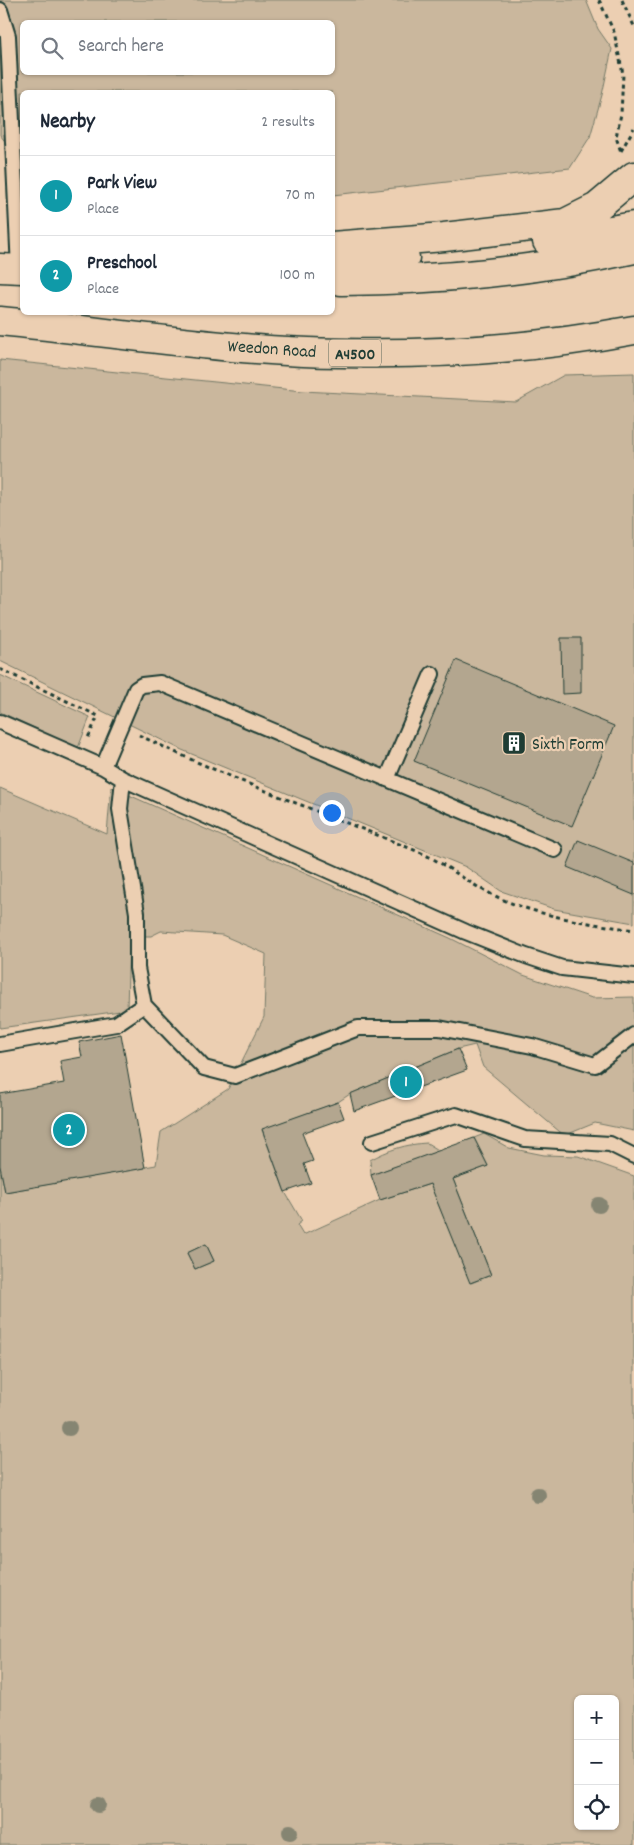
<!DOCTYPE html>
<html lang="en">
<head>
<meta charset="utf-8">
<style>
  :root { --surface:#fff; --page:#f6f6f7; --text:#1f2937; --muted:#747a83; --line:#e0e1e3; --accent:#1f3d34 }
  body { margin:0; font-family:Dekko,sans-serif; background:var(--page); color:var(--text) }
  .controls { position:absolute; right:15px; bottom:15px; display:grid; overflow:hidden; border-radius:8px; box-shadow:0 1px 4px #0004 }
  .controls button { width:45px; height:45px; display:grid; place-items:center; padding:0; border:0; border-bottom:1px solid var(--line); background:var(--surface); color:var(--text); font:25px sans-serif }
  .you { position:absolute; left:331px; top:812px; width:18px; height:18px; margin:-12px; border:4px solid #fff; border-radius:50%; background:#1a73e8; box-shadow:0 0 0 8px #1a73e833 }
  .badge { display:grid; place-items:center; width:32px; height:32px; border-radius:50%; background:var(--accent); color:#fff; font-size:16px; font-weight:700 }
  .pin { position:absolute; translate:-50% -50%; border:2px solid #fff; box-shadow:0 1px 5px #0006 }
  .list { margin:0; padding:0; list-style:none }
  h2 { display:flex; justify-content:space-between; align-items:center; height:65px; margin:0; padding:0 20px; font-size:21px }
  h2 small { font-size:16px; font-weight:400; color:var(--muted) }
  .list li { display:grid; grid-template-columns:32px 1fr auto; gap:15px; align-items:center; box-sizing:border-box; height:80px; padding:0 20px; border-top:1px solid var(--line) }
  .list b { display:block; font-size:19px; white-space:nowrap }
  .list p { margin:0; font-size:16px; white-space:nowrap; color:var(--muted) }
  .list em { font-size:16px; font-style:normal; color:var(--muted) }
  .icon { flex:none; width:28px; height:28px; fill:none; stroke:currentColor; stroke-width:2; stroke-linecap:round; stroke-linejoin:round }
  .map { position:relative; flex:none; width:634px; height:1845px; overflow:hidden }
  .search { position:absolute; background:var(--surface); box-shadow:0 1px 4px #0004; left:20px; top:20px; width:315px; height:55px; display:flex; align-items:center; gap:12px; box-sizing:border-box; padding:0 18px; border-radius:8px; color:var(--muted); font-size:19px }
  .panel { position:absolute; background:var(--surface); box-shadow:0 1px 4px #0004; left:20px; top:90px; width:315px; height:225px; border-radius:8px }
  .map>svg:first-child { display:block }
</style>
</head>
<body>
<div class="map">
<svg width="634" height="1845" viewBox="0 0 634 1845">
  <rect width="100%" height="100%" fill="#eccfb2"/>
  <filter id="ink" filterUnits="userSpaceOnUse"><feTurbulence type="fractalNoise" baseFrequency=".02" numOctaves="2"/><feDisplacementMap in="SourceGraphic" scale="10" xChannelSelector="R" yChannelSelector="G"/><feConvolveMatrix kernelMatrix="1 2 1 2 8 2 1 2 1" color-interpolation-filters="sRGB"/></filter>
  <g filter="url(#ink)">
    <path fill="#cab79d" stroke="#747a68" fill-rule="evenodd" d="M 0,0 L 586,0 L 598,29 L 612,49 L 602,95 L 590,137 L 570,168 L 333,195 L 332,92 L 22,92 L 22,163 L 0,135 ZM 22,22 L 332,22 L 332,72 L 22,72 Z
      M 0,360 L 303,391 L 516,402 L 564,375 L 634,373 L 634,923 L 554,909 L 501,891 L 466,867 L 182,750 L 0,661 Z
      M 0,675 L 90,717 L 78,748 L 0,712 Z
      M 111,787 L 450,938 L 523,975 L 592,998 L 634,997 L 634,1131 L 595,1123 L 568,1134 L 560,1132 L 483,1067 L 475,1045 L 458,1049 L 350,1094 L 338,1102 L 262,1130 L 285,1192 L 302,1221 L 297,1225 L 303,1235 L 380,1200 L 430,1184 L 471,1283 L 491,1275 L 453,1179 L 488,1166 L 474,1138 L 484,1134 L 509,1148 L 544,1155 L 578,1156 L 634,1176 L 634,1845 L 0,1845 L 0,1166 L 5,1192 L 156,1165 L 161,1132 L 228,1089 L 264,1017 L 266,954 L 222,935 L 161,931 L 151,936 L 129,936 L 127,1010 L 0,1028 L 0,788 L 107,834 ZM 206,1244 L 214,1261 L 195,1269 L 187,1253 ZM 578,1699 L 615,1699 L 615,1826 L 578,1826 Z
      M 427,1143 L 440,1151 L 371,1175 L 370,1160 C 388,1150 406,1144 427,1143 Z"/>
    <path fill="#b3a68f" stroke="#1f3d34" d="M 561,638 L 581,638 L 581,693 L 562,694 Z
      M 456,660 L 614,726 L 572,826 L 414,761 Z
      M 578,840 L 634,863 L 634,895 L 567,867 Z
      M 121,1034 L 145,1168 L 5,1192 L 0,1166 L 0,1094 L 64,1083 L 60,1061 L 82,1057 L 79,1042 Z
      M 458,1049 L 467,1070 L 354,1111 L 350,1094 Z
      M 338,1102 L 344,1118 L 302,1133 L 313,1161 L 304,1164 L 311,1183 L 285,1192 L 262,1129 Z
      M 474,1138 L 488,1166 L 453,1179 L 491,1275 L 470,1283 L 430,1184 L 380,1200 L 371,1175 Z
      M 206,1244 L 214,1261 L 195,1269 L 187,1253 Z"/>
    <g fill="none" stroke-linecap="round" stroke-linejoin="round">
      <defs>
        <path id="service" d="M 0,10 L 8,36 L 19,269
          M 0,722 L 103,767 L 123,779 L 466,932 L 526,956 L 562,968 L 634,976
          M 103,767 L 136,689 L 142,685 L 160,683 L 555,850
          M 123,779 L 120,809 L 137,913 L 137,968 L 144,1005 L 204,1068 L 235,1076 L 358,1028 L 439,1028 L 532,1046 L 595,1065 L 634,1035
          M 387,779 L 432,674
          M 0,1044 L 116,1024 L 144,1005
          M 372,1142 L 456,1115 L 525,1139 L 610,1144 L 634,1156"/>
        <path id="trunk" d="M 547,241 L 634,226
          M 332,246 L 444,237 L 565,223 L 597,207 L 634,176
          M 0,268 L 22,269
          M 332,270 L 405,258
          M 341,281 C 443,280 535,271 634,249
          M 0,321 C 114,332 229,352 343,353 C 441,355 539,348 634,330"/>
      </defs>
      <use href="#service" stroke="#1f3d34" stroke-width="18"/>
      <use href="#trunk" stroke="#1f3d34" stroke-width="31"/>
      <path stroke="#1f3d34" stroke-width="3" stroke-dasharray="4 4" stroke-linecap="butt" d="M 599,0 L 614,32 L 623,74 L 621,114 L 616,137 L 621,152
        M 622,0 L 634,26
        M 621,151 L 634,128
        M 0,669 L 98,716 L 87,740
        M 139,735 C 230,780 325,813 419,852 C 445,863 466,882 491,894 C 534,916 587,923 634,930"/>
      <use href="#service" stroke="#eccfb2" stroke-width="14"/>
      <use href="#trunk" stroke="#eccfb2" stroke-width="28"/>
    </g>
    <g fill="#858572">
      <circle cx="599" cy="1205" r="8"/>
      <circle cx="69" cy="1428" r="8"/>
      <circle cx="538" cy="1495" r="8"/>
      <circle cx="98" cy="1805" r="8"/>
      <circle cx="290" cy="1832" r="8"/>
    </g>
  </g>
  <defs>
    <symbol id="building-square" viewBox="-11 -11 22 22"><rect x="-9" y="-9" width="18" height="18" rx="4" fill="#1f3d34" stroke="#eccfb2"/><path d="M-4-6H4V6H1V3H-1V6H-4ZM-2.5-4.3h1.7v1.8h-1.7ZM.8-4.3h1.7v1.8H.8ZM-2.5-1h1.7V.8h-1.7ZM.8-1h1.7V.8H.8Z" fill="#fff"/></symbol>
  </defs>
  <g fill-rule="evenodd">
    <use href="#building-square" x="500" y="729" width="28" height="28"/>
  </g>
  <g text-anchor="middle" stroke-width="4.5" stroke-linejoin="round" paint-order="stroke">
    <rect fill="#eccfb2" stroke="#5c695a" stroke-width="1" x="329" y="339.5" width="52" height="27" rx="4"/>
    <g font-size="16" font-weight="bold" fill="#1f3d34">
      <text x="355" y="359">A4500</text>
    </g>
    <g font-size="18" fill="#1f3d34" stroke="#eccfb2">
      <text transform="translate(272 348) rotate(4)" y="6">Weedon Road</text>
    </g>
    <g font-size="18" fill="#1f3d34" stroke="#eccfb2" text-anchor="start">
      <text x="532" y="749">Sixth Form</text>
    </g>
  </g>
</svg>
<div class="controls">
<button>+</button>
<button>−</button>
<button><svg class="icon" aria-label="locate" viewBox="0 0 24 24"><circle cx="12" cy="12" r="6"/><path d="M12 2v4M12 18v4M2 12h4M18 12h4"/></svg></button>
</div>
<div class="you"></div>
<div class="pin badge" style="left:406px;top:1082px;background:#0f9aa8">1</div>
<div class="pin badge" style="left:69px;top:1130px;background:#0f9aa8">2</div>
<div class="search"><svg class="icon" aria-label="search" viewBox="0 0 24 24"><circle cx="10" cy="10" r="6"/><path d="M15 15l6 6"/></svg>Search here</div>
<section class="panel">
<h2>Nearby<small>2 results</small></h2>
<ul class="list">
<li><span class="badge" style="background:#0f9aa8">1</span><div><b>Park View</b><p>Place</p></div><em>70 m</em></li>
<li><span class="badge" style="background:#0f9aa8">2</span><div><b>Preschool</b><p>Place</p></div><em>100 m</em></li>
</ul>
</section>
</div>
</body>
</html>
